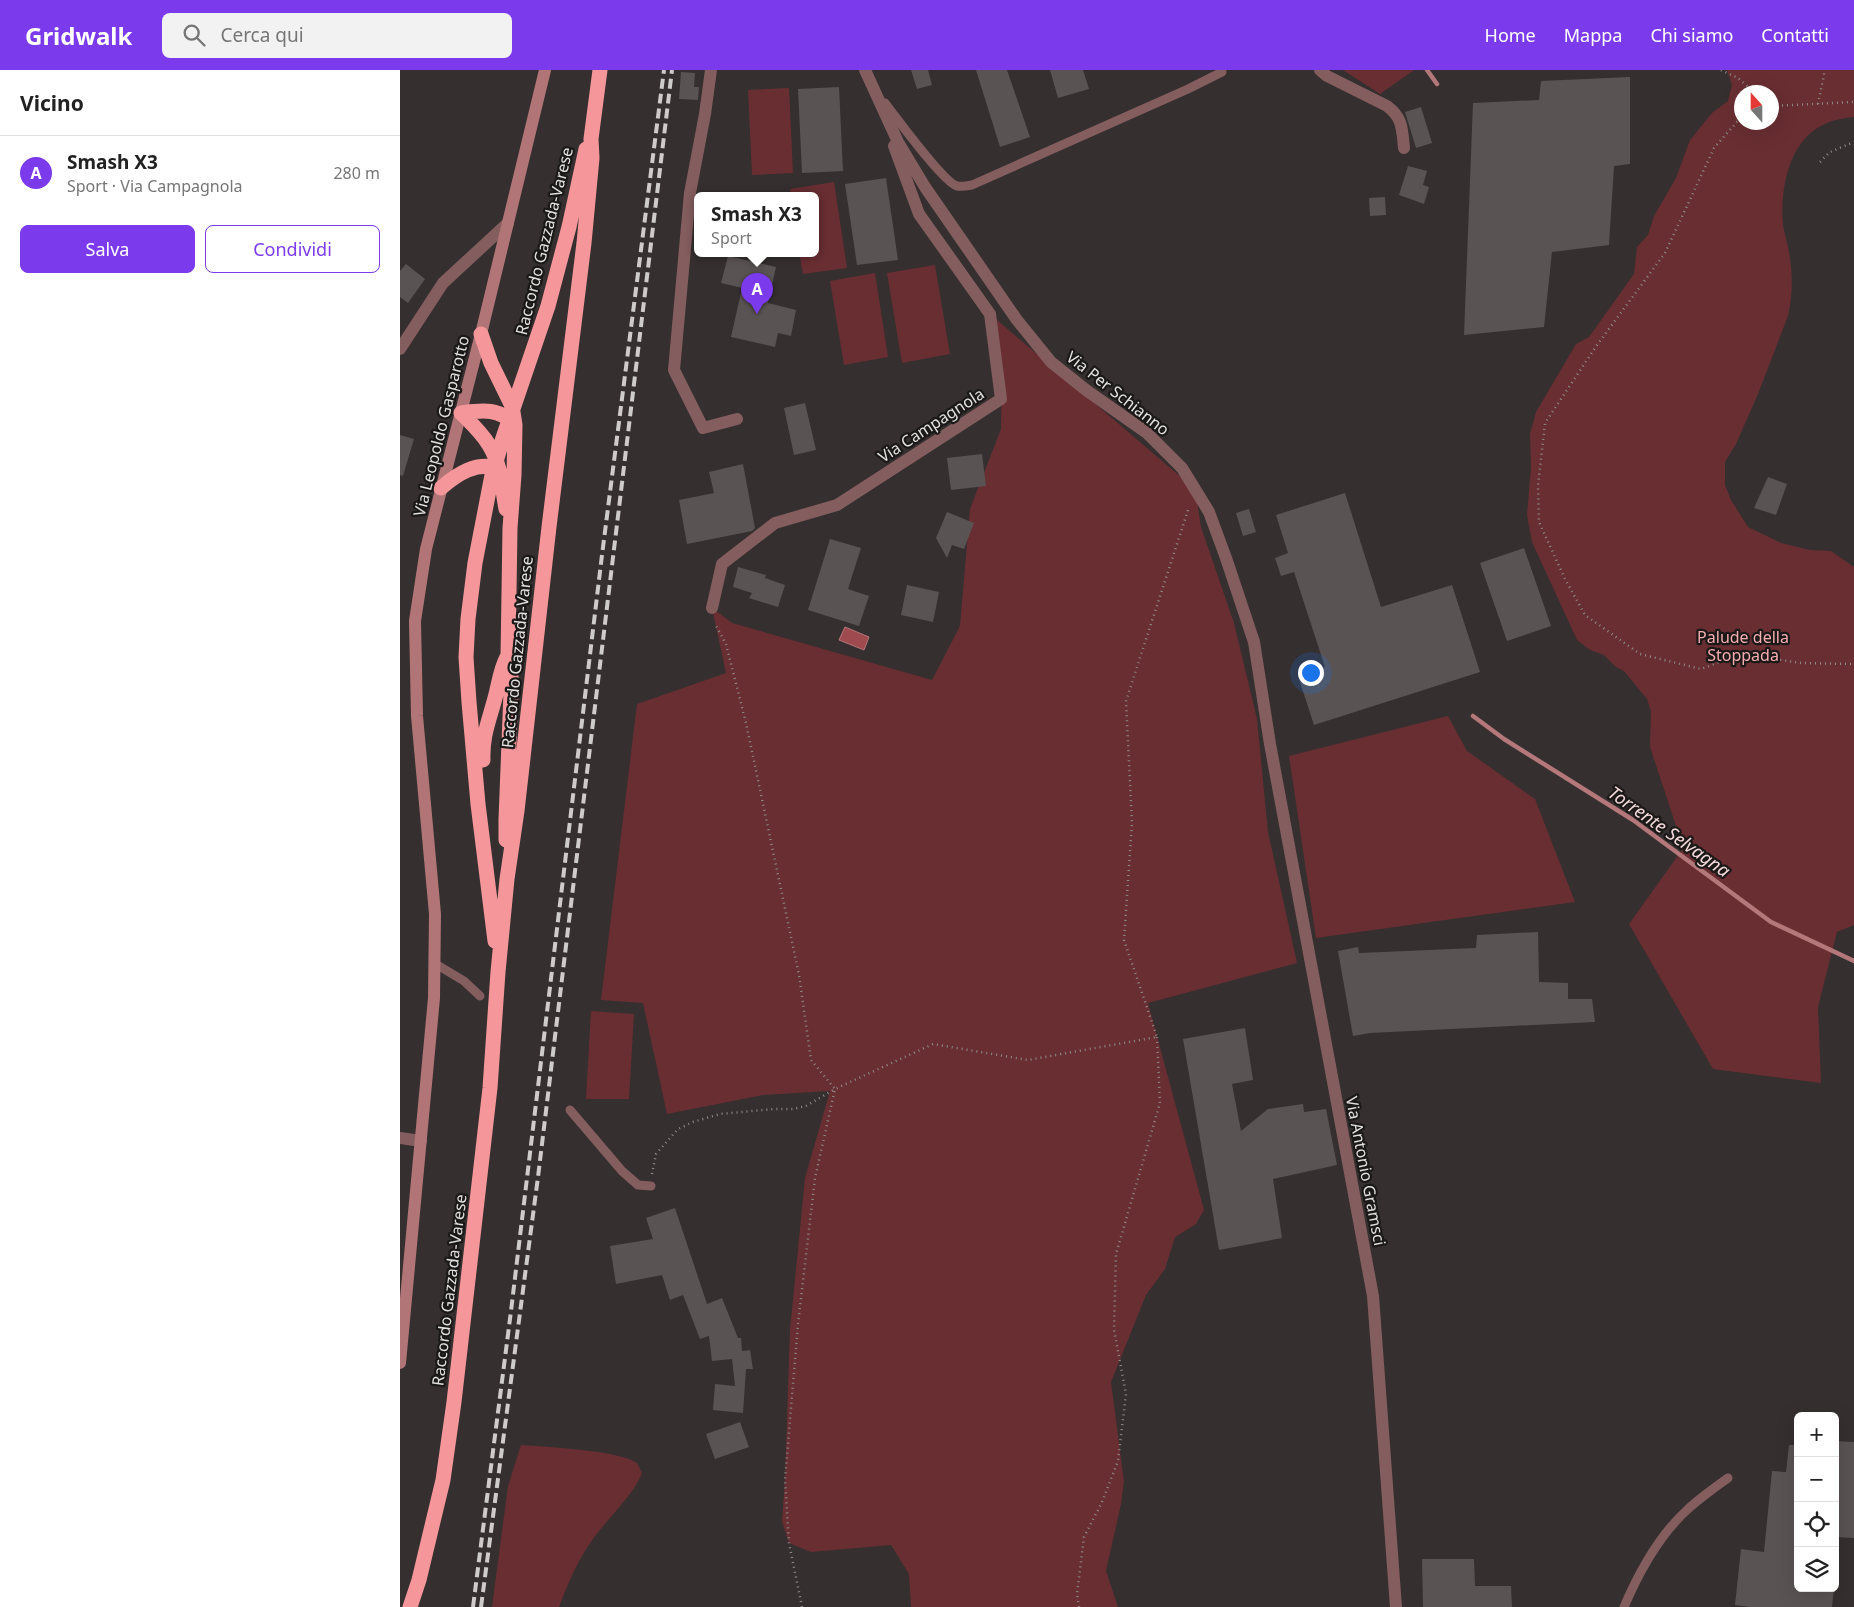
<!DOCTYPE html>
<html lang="it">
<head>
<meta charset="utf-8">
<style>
  :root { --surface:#fff; --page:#f2f2f2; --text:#222; --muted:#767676; --line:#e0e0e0; --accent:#7c3aed }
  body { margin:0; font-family:"Noto Sans",sans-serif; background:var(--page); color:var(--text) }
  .controls { position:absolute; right:15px; bottom:15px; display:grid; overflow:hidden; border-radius:8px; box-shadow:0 5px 20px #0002 }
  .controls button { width:45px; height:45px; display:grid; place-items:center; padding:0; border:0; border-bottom:1px solid var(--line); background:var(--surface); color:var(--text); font:25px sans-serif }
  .compass { position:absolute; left:1334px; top:15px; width:45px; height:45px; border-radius:50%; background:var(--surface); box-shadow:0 5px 20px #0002; rotate:339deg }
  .you { position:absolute; left:910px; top:602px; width:18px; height:18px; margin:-12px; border:4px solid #fff; border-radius:50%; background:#1a73e8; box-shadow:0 0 0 8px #1a73e833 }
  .badge { display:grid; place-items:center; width:32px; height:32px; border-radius:50%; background:var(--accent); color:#fff; font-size:16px; font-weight:700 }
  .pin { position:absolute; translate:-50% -41px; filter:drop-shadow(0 1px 2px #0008) }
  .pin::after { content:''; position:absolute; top:26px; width:18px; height:15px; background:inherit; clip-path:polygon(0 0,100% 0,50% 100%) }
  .popup { position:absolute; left:294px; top:122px; width:125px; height:65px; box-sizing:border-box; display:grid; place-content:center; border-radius:8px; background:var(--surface); filter:drop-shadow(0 1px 4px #0005); font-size:16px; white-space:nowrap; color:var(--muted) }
  .popup b { font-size:19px; color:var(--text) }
  .popup::after { content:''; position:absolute; left:50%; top:100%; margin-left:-10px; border:10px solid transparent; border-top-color:var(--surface) }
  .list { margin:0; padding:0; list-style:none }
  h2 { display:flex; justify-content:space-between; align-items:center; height:65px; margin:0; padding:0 20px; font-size:21px }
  h2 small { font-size:16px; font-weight:400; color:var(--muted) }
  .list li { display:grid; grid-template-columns:32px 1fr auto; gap:15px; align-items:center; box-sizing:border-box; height:75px; padding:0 20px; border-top:1px solid var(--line) }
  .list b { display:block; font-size:19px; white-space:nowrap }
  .list p { margin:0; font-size:16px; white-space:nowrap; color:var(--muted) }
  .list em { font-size:16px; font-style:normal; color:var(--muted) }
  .actions { display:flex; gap:10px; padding:15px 20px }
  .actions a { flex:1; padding:11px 0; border:1px solid var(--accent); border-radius:8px; text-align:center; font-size:18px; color:var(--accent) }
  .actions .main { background:var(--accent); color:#fff }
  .icon { flex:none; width:28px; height:28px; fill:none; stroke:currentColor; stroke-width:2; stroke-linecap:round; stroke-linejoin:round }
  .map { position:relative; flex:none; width:1454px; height:1537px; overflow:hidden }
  header { display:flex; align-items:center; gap:30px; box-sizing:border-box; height:70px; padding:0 25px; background:var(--accent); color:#fff }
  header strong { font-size:24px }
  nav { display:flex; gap:28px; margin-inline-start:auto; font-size:18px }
  .search { width:350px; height:45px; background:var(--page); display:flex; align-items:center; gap:12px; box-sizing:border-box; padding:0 18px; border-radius:8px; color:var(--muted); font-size:19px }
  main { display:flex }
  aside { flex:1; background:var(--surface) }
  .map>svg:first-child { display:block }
</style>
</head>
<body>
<header>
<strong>Gridwalk</strong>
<div class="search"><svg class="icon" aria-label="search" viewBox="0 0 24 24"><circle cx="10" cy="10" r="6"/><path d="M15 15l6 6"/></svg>Cerca qui</div>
<nav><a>Home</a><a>Mappa</a><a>Chi siamo</a><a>Contatti</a></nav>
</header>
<main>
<aside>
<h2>Vicino<small></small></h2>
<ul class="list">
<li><span class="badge">A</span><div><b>Smash X3</b><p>Sport · Via Campagnola</p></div><em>280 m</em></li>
</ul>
<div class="actions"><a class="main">Salva</a><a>Condividi</a></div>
</aside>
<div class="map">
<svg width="1454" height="1537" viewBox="0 0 1454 1537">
  <rect width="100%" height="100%" fill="#352f2f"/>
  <path fill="#692e32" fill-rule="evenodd" d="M 943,0 L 1014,0 L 980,24 Z
    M 1327,0 L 1454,0 L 1454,47 C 1443,48 1431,50 1421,56 C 1388,73 1380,121 1383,155 C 1384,163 1387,170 1388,177 C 1393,200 1393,224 1388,246 L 1358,324 L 1336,374 L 1325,392 L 1325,415 L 1331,430 L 1348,457 L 1381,473 L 1410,480 L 1431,481 L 1454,497 L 1454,855 L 1437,862 L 1418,937 L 1421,1013 L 1313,999 L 1229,854 L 1287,773 L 1276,756 L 1250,677 L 1251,641 L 1247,629 L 1224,601 L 1216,597 L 1204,585 L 1190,580 L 1177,570 L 1132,472 L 1127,445 L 1131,397 L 1130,364 L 1136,342 L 1176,274 L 1189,267 L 1234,204 L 1237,177 L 1248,165 L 1254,146 L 1276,108 L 1290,70 L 1312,43 L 1328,31 L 1332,15 ZM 1342,22 L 1372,22 L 1372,52 L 1342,52 Z
    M 389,18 L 393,103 L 352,105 L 348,20 Z
    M 434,112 L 447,198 L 403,204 L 399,183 L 416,183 L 416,125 L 391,125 L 390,119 Z
    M 535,195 L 550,284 L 502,293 L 487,203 Z
    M 475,203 L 488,287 L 444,295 L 430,211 Z
    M 590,244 L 795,419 L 801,457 L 834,553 L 857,649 L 868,762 L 897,893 L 748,933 L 804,1140 L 796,1154 L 775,1167 L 765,1199 L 746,1225 L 711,1312 L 724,1411 L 721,1434 L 706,1501 L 718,1537 L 511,1537 L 509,1504 L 491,1475 L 411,1482 L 389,1473 L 382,1451 L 385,1410 L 390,1260 L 405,1108 L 430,1021 L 363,1025 L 267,1044 L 243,933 L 201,930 L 237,634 L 326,603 L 312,538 L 332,553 L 532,610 L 560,556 L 570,439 L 601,359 L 602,291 Z
    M 1048,646 L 1067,681 L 1135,729 L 1175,832 L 916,868 L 889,686 Z
    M 191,941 L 234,944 L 229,1029 L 186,1029 Z
    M 121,1375 C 147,1377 218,1380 237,1393 L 242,1403 C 234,1424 210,1446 196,1465 C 179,1487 169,1511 159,1537 L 92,1537 L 108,1416 Z"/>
  <path fill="#9f4a4f" stroke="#b4777a" d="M 445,557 L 469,567 L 464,580 L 439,570 Z"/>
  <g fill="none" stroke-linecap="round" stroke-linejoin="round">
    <path stroke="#b4777a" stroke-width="4.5" d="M 1027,0 L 1037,14
      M 1073,646 L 1104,669 L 1233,750 L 1371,852 L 1454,891"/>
  </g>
  <path fill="#5a5353" d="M 511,0 L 528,0 L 532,15 L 517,19 Z
    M 576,0 L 607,0 L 630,67 L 600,77 Z
    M 650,0 L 683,0 L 689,19 L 658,28 Z
    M 281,2 L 295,3 L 294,17 L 299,17 L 298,30 L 279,29 Z
    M 1230,7 L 1230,94 L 1214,96 L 1209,175 L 1152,182 L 1144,257 L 1064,265 L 1073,33 L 1139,30 L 1141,11 Z
    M 439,17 L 443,101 L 402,103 L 398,19 Z
    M 1021,37 L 1032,73 L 1016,78 L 1005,42 Z
    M 1008,96 L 1027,101 L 1023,115 L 1029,117 L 1024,134 L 999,125 Z
    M 486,108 L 498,190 L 457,195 L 445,114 Z
    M 985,127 L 986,145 L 970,146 L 969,128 Z
    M 328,186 L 376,197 L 368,233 L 396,240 L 391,266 L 378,263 L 375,277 L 331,267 L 342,218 L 321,213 Z
    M 6,194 L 25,209 L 8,233 L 0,227 L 0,201 Z
    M 405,333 L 416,380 L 394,385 L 384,338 Z
    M 0,365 L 14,369 L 3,406 L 0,405 Z
    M 582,384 L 586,416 L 551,420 L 547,388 Z
    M 343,394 L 355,458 L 352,461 L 287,474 L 279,430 L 314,423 L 309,402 Z
    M 1368,407 L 1387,414 L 1376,445 L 1354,438 Z
    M 945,423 L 981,537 L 1052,515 L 1080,602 L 914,655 L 898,606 L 925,597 L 894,502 L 881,506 L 875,488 L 888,483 L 876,445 Z
    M 849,439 L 856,462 L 843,466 L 836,443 Z
    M 547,442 L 574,453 L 564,479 L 552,475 L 547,488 L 536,468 Z
    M 430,469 L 461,478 L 448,519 L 469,526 L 459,556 L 408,540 Z
    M 1124,478 L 1151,556 L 1107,571 L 1080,493 Z
    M 338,497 L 366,505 L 365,508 L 385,515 L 378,537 L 349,528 L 352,523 L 333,517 Z
    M 507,515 L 539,522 L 533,552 L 501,545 Z
    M 1138,862 L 1139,912 L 1168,913 L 1168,929 L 1192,929 L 1195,952 L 970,963 L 953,966 L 938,881 L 958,877 L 959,883 L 1076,878 L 1077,865 Z
    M 845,958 L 853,1010 L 832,1014 L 841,1061 L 868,1039 L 903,1034 L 904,1042 L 926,1039 L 937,1095 L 873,1109 L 882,1168 L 819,1180 L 783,969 Z
    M 275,1138 L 307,1234 L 322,1228 L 338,1268 L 341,1268 L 342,1281 L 350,1280 L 353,1299 L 346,1299 L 343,1343 L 313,1340 L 315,1314 L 335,1316 L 332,1289 L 312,1291 L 309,1266 L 300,1269 L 283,1225 L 270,1230 L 262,1205 L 216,1214 L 210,1176 L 253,1169 L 246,1148 Z
    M 340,1352 L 349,1377 L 315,1389 L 306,1364 Z
    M 1435,1371 L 1454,1372 L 1454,1468 L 1435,1467 Z
    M 1389,1375 L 1398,1375 L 1398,1518 L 1434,1518 L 1432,1537 L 1350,1537 L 1335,1535 L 1341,1479 L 1364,1482 L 1372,1401 L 1386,1402 Z
    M 1022,1489 L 1074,1489 L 1075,1516 L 1111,1516 L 1112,1537 L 1023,1537 Z"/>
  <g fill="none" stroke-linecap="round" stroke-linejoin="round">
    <path stroke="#908b8b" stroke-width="2.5" stroke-dasharray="1 4" stroke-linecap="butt" d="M 1321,0 L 1338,8 L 1354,22
      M 1418,34 L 1424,5 L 1424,0
      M 1372,36 L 1454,32
      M 1342,50 L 1337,52 L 1314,78 L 1265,183 L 1197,275 L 1145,353 L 1138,416 L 1139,452 L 1165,509 L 1185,545 L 1240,584 L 1301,599 L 1341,584 L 1401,593 L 1454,594
      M 1420,92 L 1430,82 L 1454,72
      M 252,1104 L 256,1084 L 278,1059 L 293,1052 L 320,1044 L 374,1039 L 393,1039 L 406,1036 L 435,1019 L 411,990 L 399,905 L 346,653 L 326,574 L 315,554
      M 402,1537 L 389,1473 L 385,1410 L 398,1254 L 415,1108 L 435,1019 L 533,974 L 628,990 L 757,967 L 724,870 L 732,753 L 726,631 L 789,437
      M 679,1537 L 677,1524 L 684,1467 L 702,1432 L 718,1391 L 726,1324 L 714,1260 L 716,1184 L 760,1033 L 757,967"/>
    <path stroke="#845d5e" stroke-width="9" d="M 485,33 C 496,47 543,112 557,116 C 562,117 567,116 572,115 L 788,19 L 822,2
      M 34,893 L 64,911 L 80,926
      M 170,1040 L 222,1101 L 238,1115 L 251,1116
      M 1224,1537 C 1239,1502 1259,1465 1288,1439 C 1300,1428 1314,1418 1328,1408"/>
    <path stroke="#845d5e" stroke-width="12" d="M 311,0 L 305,44 L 290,123 L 274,300 L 303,358 L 337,349
      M 465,0 L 498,72 L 525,117 L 617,250 L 651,292 L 686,320 L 747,363 L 782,398 L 809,442 L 826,488 L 854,572 L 870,674 L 973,1226 L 996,1537
      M 920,0 L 927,6 L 987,36 C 1003,48 1002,59 1004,78
      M 0,279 L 43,213 L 108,153
      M 312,538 L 322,494 L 375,453 L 437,435 L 601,329 L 590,244 L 519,144 L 494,76
      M 0,1068 L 21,1071"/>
    <path stroke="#b27577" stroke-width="12" d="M 0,1293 L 34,928 L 35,844 L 17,646 L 15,551 L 26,479 L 81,264 L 145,0"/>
    <path stroke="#f5979a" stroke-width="15" d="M 81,264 L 91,293 L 112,336 L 115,355 L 114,405 L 110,458 L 108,586 L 111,601 L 111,622 L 106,749 L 106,770
      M 61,343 C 71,353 82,363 89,375 C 101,394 102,418 106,439
      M 61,343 C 83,340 100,338 115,355
      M 41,418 C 58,403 76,392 98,398
      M 83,690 C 82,666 89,651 95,628 C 99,614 100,600 107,587
      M 95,871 L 78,734 L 69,632 L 66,587 L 68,549 L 75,493 L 92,405 L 103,368 L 148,236 L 169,157 L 186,79
      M 10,1537 L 19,1510 L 43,1410 L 54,1332 L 90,1018 L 98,902 L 107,809 L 117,741 L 149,457 L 184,173 L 192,88 L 191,69 L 200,0"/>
    <path stroke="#cfcbcb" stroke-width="4" stroke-dasharray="10 5" stroke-linecap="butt" d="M 73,1537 L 111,1241 L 202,485 L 264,0
      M 81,1537 L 138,1107 L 272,0"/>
  </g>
  <g text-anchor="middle" stroke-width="4.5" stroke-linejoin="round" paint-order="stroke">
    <g font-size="16" fill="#e4e0e0" stroke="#1b1818">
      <text transform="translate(144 171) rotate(-76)" y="6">Raccordo Gazzada-Varese</text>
      <text transform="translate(718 323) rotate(38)" y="6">Via Per Schianno</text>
      <text transform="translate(531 355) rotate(-33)" y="6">Via Campagnola</text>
      <text transform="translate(41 356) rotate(-76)" y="6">Via Leopoldo Gasparotto</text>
      <text transform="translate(117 582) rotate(-84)" y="6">Raccordo Gazzada-Varese</text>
      <text transform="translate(966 1101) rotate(79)" y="6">Via Antonio Gramsci</text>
      <text transform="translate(49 1220) rotate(-83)" y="6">Raccordo Gazzada-Varese</text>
    </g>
    <g font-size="16" fill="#f6adaf" stroke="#1b1818">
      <text x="1343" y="573">Palude della<tspan x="1343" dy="18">Stoppada</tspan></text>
    </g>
    <g font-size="18" font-style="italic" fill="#f2d8d8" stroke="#1b1818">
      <text transform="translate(1269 762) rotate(35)" y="6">Torrente Selvagna</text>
    </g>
  </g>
</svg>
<div class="controls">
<button>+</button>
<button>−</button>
<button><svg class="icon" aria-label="locate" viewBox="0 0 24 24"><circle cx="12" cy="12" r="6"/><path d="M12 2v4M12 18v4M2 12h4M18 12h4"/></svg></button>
<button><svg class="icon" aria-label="layers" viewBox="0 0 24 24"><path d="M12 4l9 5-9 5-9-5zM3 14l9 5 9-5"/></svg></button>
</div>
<svg class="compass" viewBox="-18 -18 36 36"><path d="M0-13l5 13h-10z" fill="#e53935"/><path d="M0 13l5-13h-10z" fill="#767676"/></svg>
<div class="you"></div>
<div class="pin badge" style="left:357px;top:244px">A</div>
<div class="popup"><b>Smash X3</b>Sport</div>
</div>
</main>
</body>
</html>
